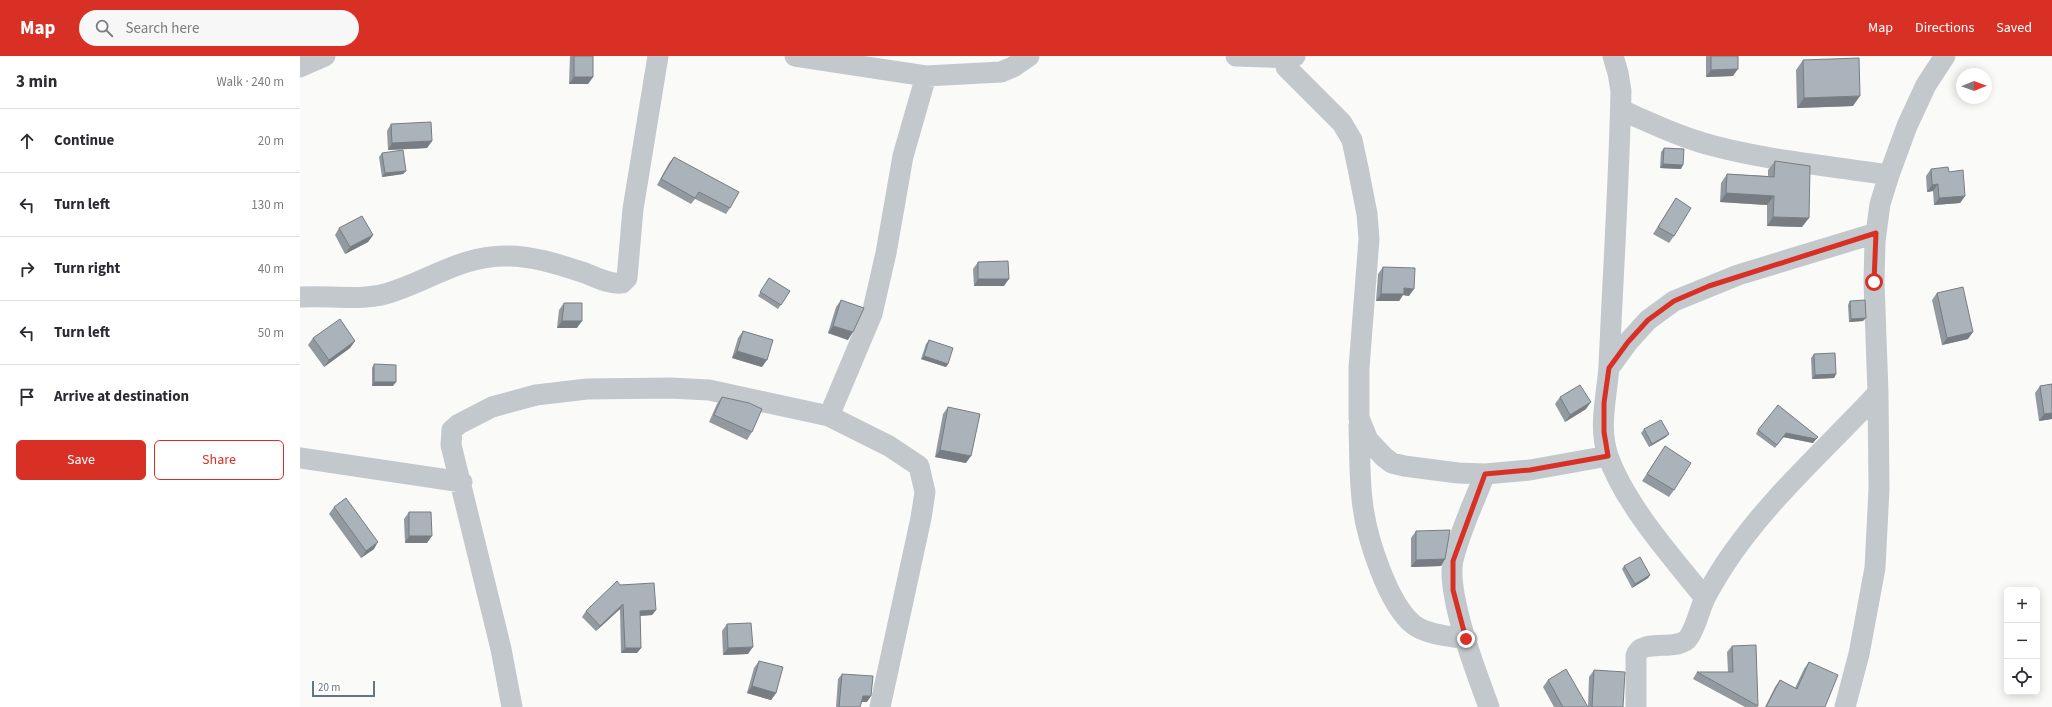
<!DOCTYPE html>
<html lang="en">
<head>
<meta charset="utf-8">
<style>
  :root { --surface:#fff; --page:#f7f7f7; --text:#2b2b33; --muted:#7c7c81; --line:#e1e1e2; --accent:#d93025 }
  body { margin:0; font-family:"Source Sans 3",sans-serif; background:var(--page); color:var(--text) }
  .controls { position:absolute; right:12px; bottom:12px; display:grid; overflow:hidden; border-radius:6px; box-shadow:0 2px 10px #0003 }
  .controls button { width:36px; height:36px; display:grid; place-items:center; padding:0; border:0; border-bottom:1px solid var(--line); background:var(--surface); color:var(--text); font:20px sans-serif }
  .compass { position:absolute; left:1656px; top:12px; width:36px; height:36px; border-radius:50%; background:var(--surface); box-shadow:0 2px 10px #0003; rotate:89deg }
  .scale { position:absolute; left:12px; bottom:10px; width:63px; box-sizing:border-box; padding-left:4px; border:2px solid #657683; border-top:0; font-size:11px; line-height:14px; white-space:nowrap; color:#657683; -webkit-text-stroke:3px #fff; paint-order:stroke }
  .stop { position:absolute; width:12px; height:12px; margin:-9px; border:3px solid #d93025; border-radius:50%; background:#fff }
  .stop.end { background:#d93025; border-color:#fff; box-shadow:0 1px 4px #0008 }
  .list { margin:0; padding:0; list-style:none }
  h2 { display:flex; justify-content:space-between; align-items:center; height:52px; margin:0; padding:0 16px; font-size:17px }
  h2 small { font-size:13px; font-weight:400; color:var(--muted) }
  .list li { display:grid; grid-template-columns:26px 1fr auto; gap:12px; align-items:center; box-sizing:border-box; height:64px; padding:0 16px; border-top:1px solid var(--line) }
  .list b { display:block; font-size:15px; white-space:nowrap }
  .list em { font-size:13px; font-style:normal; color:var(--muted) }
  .actions { display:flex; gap:8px; padding:12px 16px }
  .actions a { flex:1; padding:9px 0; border:1px solid var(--accent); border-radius:6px; text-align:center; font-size:14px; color:var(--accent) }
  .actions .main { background:var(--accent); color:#fff }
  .icon { flex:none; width:22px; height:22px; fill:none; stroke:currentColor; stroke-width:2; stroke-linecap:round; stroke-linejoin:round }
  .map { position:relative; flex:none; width:1752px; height:651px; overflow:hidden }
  header { display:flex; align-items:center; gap:24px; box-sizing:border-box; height:56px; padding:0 20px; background:var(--accent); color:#fff }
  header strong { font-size:19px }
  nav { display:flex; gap:22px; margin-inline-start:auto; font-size:14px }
  .search { width:280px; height:36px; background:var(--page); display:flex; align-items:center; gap:10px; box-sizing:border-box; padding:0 14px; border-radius:22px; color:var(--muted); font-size:15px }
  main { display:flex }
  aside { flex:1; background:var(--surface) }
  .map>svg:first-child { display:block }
</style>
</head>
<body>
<header>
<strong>Map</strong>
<div class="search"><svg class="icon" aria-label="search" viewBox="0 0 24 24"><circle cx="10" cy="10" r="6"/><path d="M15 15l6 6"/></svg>Search here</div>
<nav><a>Map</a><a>Directions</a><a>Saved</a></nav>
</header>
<main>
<aside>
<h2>3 min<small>Walk · 240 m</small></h2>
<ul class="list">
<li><svg class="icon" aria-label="ahead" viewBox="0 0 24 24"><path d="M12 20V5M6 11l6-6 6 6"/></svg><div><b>Continue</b></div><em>20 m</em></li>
<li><svg class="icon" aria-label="left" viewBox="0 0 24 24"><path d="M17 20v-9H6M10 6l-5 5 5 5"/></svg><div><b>Turn left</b></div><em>130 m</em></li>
<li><svg class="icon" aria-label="right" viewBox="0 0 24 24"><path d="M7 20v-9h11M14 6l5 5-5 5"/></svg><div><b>Turn right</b></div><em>40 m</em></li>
<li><svg class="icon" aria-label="left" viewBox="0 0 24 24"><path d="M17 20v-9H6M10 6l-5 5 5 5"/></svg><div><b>Turn left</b></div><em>50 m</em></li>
<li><svg class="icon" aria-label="arrive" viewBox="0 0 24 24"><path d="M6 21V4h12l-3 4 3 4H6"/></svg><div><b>Arrive at destination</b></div></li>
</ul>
<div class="actions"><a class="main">Save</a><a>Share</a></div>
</aside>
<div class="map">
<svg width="1752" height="651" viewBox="0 0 1752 651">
  <rect width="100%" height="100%" fill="#fafaf8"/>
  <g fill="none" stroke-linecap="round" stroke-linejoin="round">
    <path stroke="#c3c8cc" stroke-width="21" d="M 495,0 L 626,20 L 701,16 L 713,11 L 729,0
      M 936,0 L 990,2 L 995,0
      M 1313,0 L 1318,17 L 1321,35 C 1319,127 1313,219 1309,310 C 1307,340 1298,371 1308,400 C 1326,450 1372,501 1405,542
      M 0,11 L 25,0
      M 986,11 L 1042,67 L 1052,84 L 1058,112 L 1067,158 L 1069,183 L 1059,312 L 1059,362 L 1068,384 L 1084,401 L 1092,407 L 1104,410 L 1158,417 L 1185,418 L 1230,414 L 1308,400
      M 1321,54 C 1351,67 1382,82 1414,90 C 1471,105 1531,110 1589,119
      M 0,241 C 27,239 58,245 85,238 C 128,226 160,199 208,200 C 234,200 260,209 285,217 C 295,221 311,229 322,227 L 327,222 L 333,153 L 358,0
      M 1309,312 L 1328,286 L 1348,264 L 1374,245 L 1438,219 L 1576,177
      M 529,360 L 572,258 L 586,197 L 603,100 L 626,20
      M 1059,369 C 1060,396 1059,424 1063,451 C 1067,482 1088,549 1114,569 C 1128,579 1150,580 1167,583
      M 0,402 L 162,426
      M 1185,418 C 1174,446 1160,475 1153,504 C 1146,538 1176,616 1189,651
      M 212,651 L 201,593 L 151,389 L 152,374 L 159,368 L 192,351 L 236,339 L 287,333 L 370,332 L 409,334 L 529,360 L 589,390 L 619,410 L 625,436 L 621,462 L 580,651
      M 1336,651 L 1336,600 C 1341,581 1379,597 1389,581 C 1397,568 1399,555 1405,542 C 1411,530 1418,519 1425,508 C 1468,443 1526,393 1578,337
      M 1545,651 L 1559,598 L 1575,512 L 1579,433 L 1578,337 L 1574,226 L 1575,185 L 1580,148 L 1589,119 L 1607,70 L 1626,29 L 1645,0"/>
  </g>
  <path fill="#929a9f" d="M 270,0 L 293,0 L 293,21 L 288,28 L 269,28 Z
    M 1406,0 L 1438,0 L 1433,20 L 1406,21 Z
    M 1503,4 L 1553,50 L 1497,52 L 1496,14 Z
    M 91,68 L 132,85 L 127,92 L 88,94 L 87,75 Z
    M 1364,92 L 1381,113 L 1360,112 L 1361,96 Z
    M 82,97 L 106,115 L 103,118 L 82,121 L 79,101 Z
    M 374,101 L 430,152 L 426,158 L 395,143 L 391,148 L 357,129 L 369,107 Z
    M 1475,105 L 1502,171 L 1467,170 L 1467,149 L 1420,146 L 1421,127 L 1427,118 L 1468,120 L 1468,114 Z
    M 1631,113 L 1649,116 L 1665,140 L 1660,147 L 1634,149 L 1633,135 L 1627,136 L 1626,120 Z
    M 1376,142 L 1374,180 L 1369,187 L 1353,178 Z
    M 39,172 L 73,179 L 68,186 L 45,198 L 35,179 Z
    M 678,206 L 704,230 L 674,230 L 673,213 Z
    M 1083,211 L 1109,240 L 1103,239 L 1099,245 L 1076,245 L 1078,218 Z
    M 469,222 L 490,235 L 478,253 L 458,240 Z
    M 1637,237 L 1668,283 L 1642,289 L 1632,244 Z
    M 541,244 L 548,284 L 528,277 L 536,251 Z
    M 1550,245 L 1563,265 L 1549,266 L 1548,249 Z
    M 264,247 L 277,272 L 257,272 L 259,254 Z
    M 443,275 L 462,311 L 432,302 L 438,282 Z
    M 13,282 L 55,285 L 50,292 L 24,311 L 8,289 Z
    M 629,284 L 648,308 L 646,311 L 621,303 L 626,288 Z
    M 1514,298 L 1536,318 L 1534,322 L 1512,323 L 1511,302 Z
    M 74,308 L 93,330 L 72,330 L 72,312 Z
    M 1752,328 L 1752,363 L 1739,365 L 1735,337 L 1740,330 Z
    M 422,341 L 452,376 L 447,384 L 409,366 L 417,348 Z
    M 1260,341 L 1286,353 L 1265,366 L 1255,348 Z
    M 648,351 L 666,407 L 635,401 L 643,358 Z
    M 1344,373 L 1366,381 L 1349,391 L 1341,377 Z
    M 1458,374 L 1515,384 L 1513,387 L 1483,381 L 1475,392 L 1456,378 Z
    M 1365,390 L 1374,434 L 1369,441 L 1342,425 Z
    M 34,451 L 74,493 L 61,502 L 29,458 Z
    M 109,456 L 127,487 L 105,487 L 104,463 Z
    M 1116,475 L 1145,503 L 1141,510 L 1111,511 L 1111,482 Z
    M 1324,510 L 1350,519 L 1348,522 L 1332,532 L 1322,513 Z
    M 320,529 L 356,554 L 352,559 L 340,560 L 341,592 L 337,597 L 321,597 L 320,553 L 296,575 L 282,561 L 286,555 Z
    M 427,568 L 448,598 L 423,599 L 422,575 Z
    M 1432,590 L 1458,650 L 1457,651 L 1445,651 L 1393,623 L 1397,616 L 1428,616 L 1427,596 Z
    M 459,605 L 476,637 L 471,644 L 447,637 L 454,612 Z
    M 1509,606 L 1525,651 L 1465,651 L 1475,631 L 1480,624 L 1495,632 L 1504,613 Z
    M 1294,614 L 1323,651 L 1288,651 L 1289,621 Z
    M 542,618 L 567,646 L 562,646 L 560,651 L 536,651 L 538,623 Z
    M 1248,624 L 1288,651 L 1254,651 L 1243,631 Z"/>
  <path fill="#777d82" d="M 1438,13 L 1433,20 L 1406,21 L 1411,14 Z
    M 274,21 L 293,21 L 288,28 L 269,28 Z
    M 1560,40 L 1553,50 L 1497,52 L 1504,42 Z
    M 132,85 L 127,92 L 88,94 L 92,87 Z
    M 1363,108 L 1383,109 L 1381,113 L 1360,112 Z
    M 106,115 L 103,118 L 82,121 L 85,117 Z
    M 1638,128 L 1633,135 L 1627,136 L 1632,129 Z
    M 1426,137 L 1474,140 L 1467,149 L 1420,146 Z
    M 1665,140 L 1660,147 L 1634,149 L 1639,142 Z
    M 1473,161 L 1509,162 L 1502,171 L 1467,170 Z
    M 73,179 L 68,186 L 45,198 L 50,191 Z
    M 678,223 L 709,223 L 704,230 L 674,230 Z
    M 1104,232 L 1114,233 L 1109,240 L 1103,239 L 1099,245 L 1076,245 L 1081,238 Z
    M 1566,262 L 1563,265 L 1549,266 L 1551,263 Z
    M 262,265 L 282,265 L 277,272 L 257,272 Z
    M 533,270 L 553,276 L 548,284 L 528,277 Z
    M 1673,276 L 1668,283 L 1642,289 L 1647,282 Z
    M 55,285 L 50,292 L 24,311 L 29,304 Z
    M 437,295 L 467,304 L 462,311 L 432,302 Z
    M 624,300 L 648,308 L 646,311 L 621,303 Z
    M 1536,318 L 1534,322 L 1512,323 L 1515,319 Z
    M 74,326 L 96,326 L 93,330 L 72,330 Z
    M 1291,346 L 1286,353 L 1265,366 L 1270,359 Z
    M 1752,357 L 1752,363 L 1739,365 L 1744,358 Z
    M 1486,377 L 1518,381 L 1513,387 L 1483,381 L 1475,392 Z
    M 1369,378 L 1366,381 L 1349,391 L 1352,388 Z
    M 640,394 L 671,400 L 666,407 L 635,401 Z
    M 109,480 L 132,480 L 127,487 L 105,487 Z
    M 78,486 L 74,493 L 61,502 L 66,495 Z
    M 1145,503 L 1141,510 L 1111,511 L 1116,504 Z
    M 1350,519 L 1348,522 L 1332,532 L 1335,528 Z
    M 323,548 L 320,553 L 296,575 L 300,570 Z
    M 356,554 L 352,559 L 336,560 L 340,555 Z
    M 453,591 L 448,598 L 423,599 L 428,592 Z
    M 325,592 L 341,592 L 337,597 L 321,597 Z
    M 452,630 L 476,637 L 471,644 L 447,637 Z
    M 563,640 L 571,640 L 567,646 L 559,646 Z"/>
  <path fill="#aab3b9" stroke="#777d82" d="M 274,0 L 293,0 L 293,21 L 274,21 Z
    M 1411,0 L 1438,0 L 1438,13 L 1411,14 Z
    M 1559,2 L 1560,40 L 1504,42 L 1503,4 Z
    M 131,66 L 132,85 L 92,87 L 91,68 Z
    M 1364,92 L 1384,93 L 1383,109 L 1363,108 Z
    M 103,94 L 106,115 L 85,117 L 82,97 Z
    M 374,101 L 439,136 L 430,152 L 399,136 L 395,142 L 361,123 Z
    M 1475,105 L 1510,110 L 1509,162 L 1473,161 L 1474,140 L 1426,137 L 1427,118 L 1474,121 Z
    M 1648,111 L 1649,116 L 1663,114 L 1665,140 L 1639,142 L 1638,128 L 1632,129 L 1631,113 Z
    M 1376,142 L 1391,152 L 1374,180 L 1358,171 Z
    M 62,160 L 73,179 L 50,191 L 39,172 Z
    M 708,205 L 709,223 L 678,223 L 678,206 Z
    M 1083,211 L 1115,212 L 1114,233 L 1104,232 L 1104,238 L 1081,238 Z
    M 469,222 L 490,235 L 481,249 L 460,236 Z
    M 1663,231 L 1673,276 L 1647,282 L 1637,237 Z
    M 541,244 L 564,252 L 553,276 L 533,270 Z
    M 1565,244 L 1566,262 L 1551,263 L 1550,245 Z
    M 264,247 L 282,247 L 282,265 L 262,265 Z
    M 40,263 L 55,285 L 29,304 L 13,282 Z
    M 443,275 L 473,284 L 467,304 L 437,295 Z
    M 629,284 L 653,292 L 648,308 L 624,300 Z
    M 1535,297 L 1536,318 L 1515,319 L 1514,298 Z
    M 74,308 L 96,309 L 96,326 L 74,326 Z
    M 1752,328 L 1752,357 L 1744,358 L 1740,330 Z
    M 1280,329 L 1291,346 L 1270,359 L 1260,341 Z
    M 422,341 L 449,347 L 462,353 L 452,376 L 414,359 Z
    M 1478,349 L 1518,381 L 1516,383 L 1486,377 L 1477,389 L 1458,374 Z
    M 648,351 L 680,358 L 671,400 L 640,394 Z
    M 1361,364 L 1369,378 L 1352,388 L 1344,373 Z
    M 1365,390 L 1391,407 L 1374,434 L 1347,418 Z
    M 46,442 L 78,486 L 66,495 L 34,451 Z
    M 109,456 L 131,456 L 132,480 L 109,480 Z
    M 1150,474 L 1145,503 L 1116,504 L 1116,475 Z
    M 1340,501 L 1350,519 L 1335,528 L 1324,510 Z
    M 317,525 L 320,529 L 354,527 L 356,554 L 340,555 L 341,592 L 325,592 L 323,548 L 300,570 L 286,555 Z
    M 451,567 L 453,591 L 428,592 L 427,568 Z
    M 1456,589 L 1458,650 L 1397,616 L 1433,616 L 1432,590 Z
    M 459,605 L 483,611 L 476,637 L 452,630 Z
    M 1509,606 L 1538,619 L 1525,651 L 1466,651 L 1480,624 L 1497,633 Z
    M 1266,613 L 1288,651 L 1263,651 L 1248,624 Z
    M 1294,614 L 1325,616 L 1323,651 L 1292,651 Z
    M 542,618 L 573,620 L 571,640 L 563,640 L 560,651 L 539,651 Z"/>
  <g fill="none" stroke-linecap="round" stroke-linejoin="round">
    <path stroke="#d93025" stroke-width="5" d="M 1166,583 L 1153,534 L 1153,505 L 1185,418 L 1230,414 L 1308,400 L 1304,376 L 1304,347 L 1309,312 L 1328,286 L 1348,264 L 1374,245 L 1409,230 L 1576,177 L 1574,226"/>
  </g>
</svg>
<div class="controls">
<button>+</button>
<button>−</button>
<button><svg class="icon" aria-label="locate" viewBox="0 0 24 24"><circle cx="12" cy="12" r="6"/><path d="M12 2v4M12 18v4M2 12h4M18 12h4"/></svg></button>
</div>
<svg class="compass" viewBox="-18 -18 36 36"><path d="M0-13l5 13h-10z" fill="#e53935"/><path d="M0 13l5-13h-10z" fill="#7c7c81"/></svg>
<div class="scale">20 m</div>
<div class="stop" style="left:1574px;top:226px"></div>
<div class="stop end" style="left:1166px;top:583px"></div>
</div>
</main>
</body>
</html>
